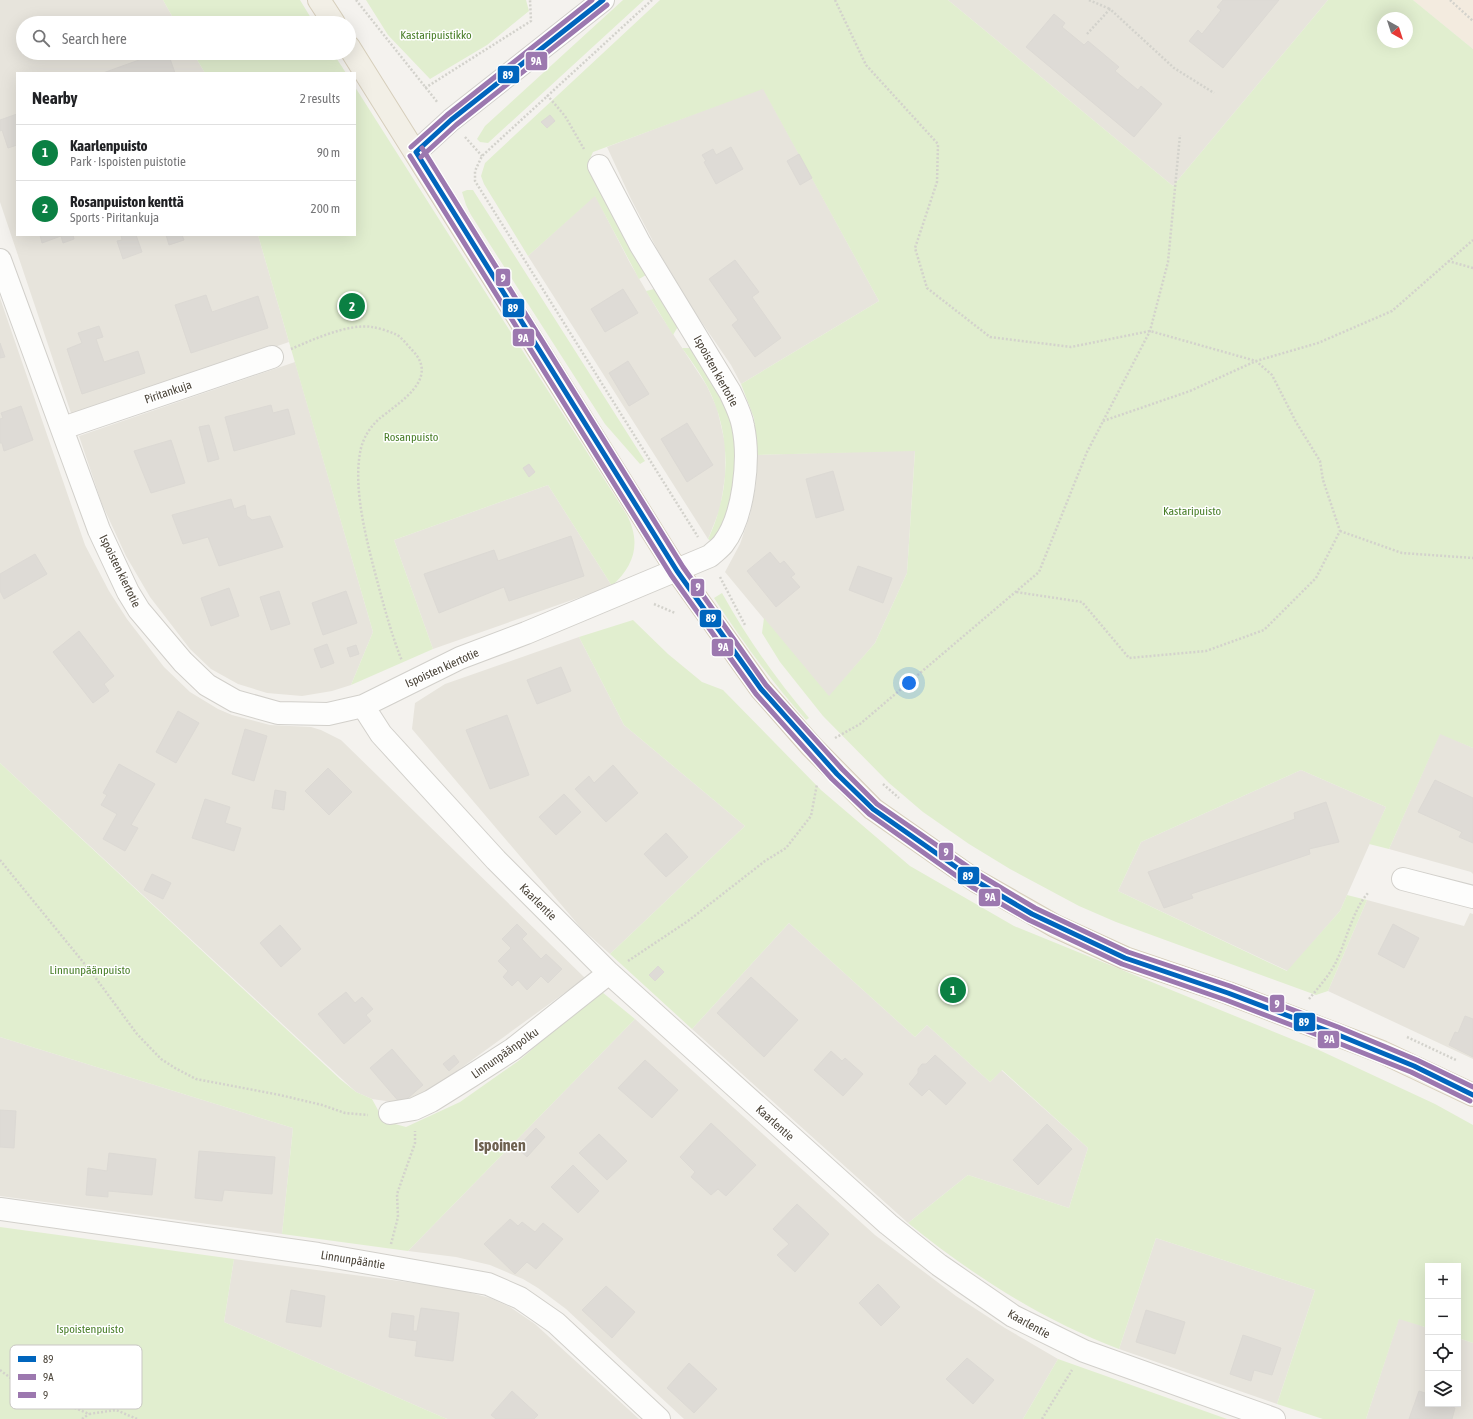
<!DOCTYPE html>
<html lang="en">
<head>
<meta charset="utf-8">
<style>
  :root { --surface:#fff; --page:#f6f6f6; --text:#202124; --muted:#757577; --line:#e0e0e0; --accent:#0b8043 }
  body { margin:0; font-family:"Asap Condensed",sans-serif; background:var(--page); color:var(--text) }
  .controls { position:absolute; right:12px; bottom:12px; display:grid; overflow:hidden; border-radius:0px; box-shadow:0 4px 16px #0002 }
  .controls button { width:36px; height:36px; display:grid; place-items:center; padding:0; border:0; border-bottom:1px solid var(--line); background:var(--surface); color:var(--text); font:20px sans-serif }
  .compass { position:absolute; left:1377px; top:12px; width:36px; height:36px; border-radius:50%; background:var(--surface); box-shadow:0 4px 16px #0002; rotate:141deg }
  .you { position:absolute; left:909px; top:683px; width:14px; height:14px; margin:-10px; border:3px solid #fff; border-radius:50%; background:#1a73e8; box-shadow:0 0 0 6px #1a73e833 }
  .badge { display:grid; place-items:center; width:26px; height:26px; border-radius:50%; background:var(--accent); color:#fff; font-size:13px; font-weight:700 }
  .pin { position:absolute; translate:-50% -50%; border:2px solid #fff; box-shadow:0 1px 4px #0006 }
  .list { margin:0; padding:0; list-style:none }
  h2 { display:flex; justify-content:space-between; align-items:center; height:52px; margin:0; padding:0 16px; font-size:17px }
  h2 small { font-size:13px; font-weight:400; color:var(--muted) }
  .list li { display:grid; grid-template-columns:26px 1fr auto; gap:12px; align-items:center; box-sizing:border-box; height:56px; padding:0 16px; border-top:1px solid var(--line) }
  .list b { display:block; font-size:15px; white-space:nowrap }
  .list p { margin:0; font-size:13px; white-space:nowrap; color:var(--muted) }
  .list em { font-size:13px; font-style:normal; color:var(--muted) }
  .icon { flex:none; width:22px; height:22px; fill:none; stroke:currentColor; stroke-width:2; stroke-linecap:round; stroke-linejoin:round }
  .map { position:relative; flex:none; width:1473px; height:1419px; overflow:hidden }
  .search { position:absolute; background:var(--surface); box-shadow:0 4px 16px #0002; left:16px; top:16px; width:340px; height:44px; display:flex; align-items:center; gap:10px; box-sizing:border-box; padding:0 14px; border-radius:22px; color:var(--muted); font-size:15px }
  .panel { position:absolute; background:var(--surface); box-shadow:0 4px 16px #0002; left:16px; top:72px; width:340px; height:164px; border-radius:0px }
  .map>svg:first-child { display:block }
</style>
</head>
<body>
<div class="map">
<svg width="1473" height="1419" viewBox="0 0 1473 1419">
  <rect width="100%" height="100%" fill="#f4f2ee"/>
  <path fill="#e7e4dc" d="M 0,0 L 163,0 L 176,23 L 23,23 L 23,53 L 193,53 L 205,73 L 17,73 L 17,235 L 258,235 L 289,342 L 72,416 L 0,202 Z
    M 948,0 L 1328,0 L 1173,186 Z
    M 763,88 L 879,301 L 741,384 L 731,365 L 694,311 L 657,249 L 631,199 L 607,147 Z
    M 595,195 L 630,263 L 658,311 L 707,386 L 717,408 L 725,443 L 725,477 L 720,509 L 708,539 L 528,256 Z
    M 0,298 L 85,545 L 109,591 L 127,619 L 164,667 L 190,692 L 218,709 L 232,715 L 270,725 L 311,727 L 321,730 L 341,740 L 585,978 L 432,1089 L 412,1099 L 393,1102 L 372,1099 L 356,1092 L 0,763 Z
    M 295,362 L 373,632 L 351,685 L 332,691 L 302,696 L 267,693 L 238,684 L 211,669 L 190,649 L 150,597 L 126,556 L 102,504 L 79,436 Z
    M 915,450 L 907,573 L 875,643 L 829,697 L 725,572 L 740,544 L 750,515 L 756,485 L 757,455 Z
    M 548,485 L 612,586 L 433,649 L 394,540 Z
    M 579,637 L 624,725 L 745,826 L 610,954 L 581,928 L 412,729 L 415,703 L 445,684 Z
    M 1440,733 L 1473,748 L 1473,874 L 1471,872 L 1389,849 Z
    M 1301,770 L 1386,807 L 1340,911 L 1288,971 L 1118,891 L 1141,842 Z
    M 1367,900 L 1464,926 L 1470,913 L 1473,914 L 1473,1059 L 1328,991 Z
    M 789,923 L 915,1037 L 927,1025 L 990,1082 L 1001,1070 L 1088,1148 L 1069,1208 L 968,1175 L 908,1223 L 692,1029 Z
    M 635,1019 L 875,1235 L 956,1296 L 1005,1328 L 1058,1359 L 1023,1419 L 684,1419 L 566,1309 L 538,1288 L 523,1279 L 490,1265 L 456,1257 L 408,1251 Z
    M 0,1037 L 293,1128 L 282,1234 L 0,1196 Z
    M 1156,1238 L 1315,1290 L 1277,1404 L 1119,1349 Z
    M 234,1259 L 452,1288 L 490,1298 L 510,1307 L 535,1324 L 639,1419 L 447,1419 L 224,1322 Z
    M 1399,1318 L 1428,1328 L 1428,1404 L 1458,1404 L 1458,1338 L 1473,1343 L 1473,1419 L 1366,1419 Z"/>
  <path fill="#f3ebdf" d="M 1413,0 L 1473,0 L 1473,49 Z"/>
  <path fill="#e1eecf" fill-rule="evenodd" d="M 163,0 L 300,0 L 314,23 L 176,23 Z
    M 366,0 L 526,0 L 529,11 L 487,45 L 430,79 L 388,35 Z
    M 623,0 L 644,0 L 488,143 L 480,142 L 477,139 L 485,126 Z
    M 660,0 L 948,0 L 1173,186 L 1328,0 L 1413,0 L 1473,49 L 1473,748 L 1440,734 L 1389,849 L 1369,844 L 1386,807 L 1301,770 L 1141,842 L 1118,891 L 1287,971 L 1340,911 L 1347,895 L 1367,900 L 1328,991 L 1316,995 L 1116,922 L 1079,906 L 1010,869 L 969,844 L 923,812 L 889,783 L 823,716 L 780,662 L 762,633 L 764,618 L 829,696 L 875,643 L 907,573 L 915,451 L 757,455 L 754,418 L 741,384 L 879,301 L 763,89 L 593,152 L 587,165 L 646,275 L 639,279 L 595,196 L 528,256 L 484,184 L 481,176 L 485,163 ZM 1383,18 L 1407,18 L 1407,42 L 1383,42 Z
    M 193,53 L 333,53 L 346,73 L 205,73 Z
    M 355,87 L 627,515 C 641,543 635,565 612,586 L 548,485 L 394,540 L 433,649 L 351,685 L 373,632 L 258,235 L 355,235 Z
    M 467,190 L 473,190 L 645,461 L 640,464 L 605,424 L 471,215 L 466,205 L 462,192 Z
    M 654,289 L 659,290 L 680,323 L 673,335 L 646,291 Z
    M 682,348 L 691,348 L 727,402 L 738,455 L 730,507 L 718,535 L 711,541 L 708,539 C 731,491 732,434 707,386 C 700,373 691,360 682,348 Z
    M 722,593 C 747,638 776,679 809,718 L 806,720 C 772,682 742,641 714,598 Z
    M 633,620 L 668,654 L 702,682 L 723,690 L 821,790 L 910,866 L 1014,926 L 1321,1051 L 1435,1104 L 1473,1125 L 1473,1343 L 1458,1338 L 1458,1266 L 1428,1266 L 1428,1328 L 1399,1319 L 1366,1419 L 1323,1419 L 1277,1404 L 1315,1290 L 1156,1238 L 1119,1349 C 1042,1320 972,1275 908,1223 L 968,1175 L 1069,1208 L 1088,1148 L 1002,1070 L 990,1082 L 927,1025 L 915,1037 L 789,923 L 692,1029 L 610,954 L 745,826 L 624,725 L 579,637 Z
    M 0,763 L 340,1079 L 356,1092 L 372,1099 L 384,1121 L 406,1127 L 460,1102 L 521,1059 L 573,1014 L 602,992 L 635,1019 L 408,1251 L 282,1234 L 293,1128 L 0,1037 Z
    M 0,1227 L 234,1259 L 224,1322 L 447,1419 L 0,1419 Z
    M 1058,1359 L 1227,1419 L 1023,1419 Z"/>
  <path fill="#dedbd6" stroke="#dcd9d4" d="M 1223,0 L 1279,0 L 1223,68 L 1189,41 L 1198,30 L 1202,34 L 1221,10 L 1217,7 Z
    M 1054,14 L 1065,23 L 1062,27 L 1084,45 L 1088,41 L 1119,67 L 1115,71 L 1138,90 L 1141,86 L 1162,104 L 1134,137 L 1026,47 Z
    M 137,53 L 168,53 L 175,73 L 103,73 L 139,60 Z
    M 17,114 L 17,145 L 8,148 L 2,130 L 0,131 L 0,120 Z
    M 550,115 L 555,121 L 547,128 L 541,122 Z
    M 731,147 L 743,169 L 716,184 L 704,162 L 706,161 L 702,155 L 713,149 L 716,155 Z
    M 799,154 L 812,178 L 800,185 L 787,161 Z
    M 40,235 L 73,235 L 74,239 L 63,243 L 61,236 L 42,243 Z
    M 121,235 L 136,235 L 142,252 L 123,259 L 117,241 L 122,240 Z
    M 166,235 L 182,235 L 184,240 L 169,245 Z
    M 735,260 L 759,292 L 752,297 L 781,338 L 755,357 L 732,325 L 738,320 L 709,279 Z
    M 623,289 L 638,313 L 605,332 L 591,309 Z
    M 206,295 L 212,312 L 258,296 L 268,328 L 191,353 L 175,305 Z
    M 99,326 L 103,337 L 96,339 L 104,362 L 138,351 L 145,373 L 82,394 L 67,349 L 82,343 L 78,333 Z
    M 0,343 L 5,357 L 0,358 Z
    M 628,361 L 649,394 L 629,406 L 609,373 Z
    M 271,405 L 273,413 L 288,409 L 295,434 L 234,451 L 225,417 Z
    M 21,406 L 33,440 L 4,451 L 2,443 L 0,443 L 0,419 L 3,418 L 1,413 Z
    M 687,423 L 713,465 L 687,482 L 661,439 Z
    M 209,425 L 219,459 L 208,462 L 199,427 Z
    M 171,440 L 185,483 L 151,493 L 134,451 Z
    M 529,464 L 535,472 L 529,477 L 523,468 Z
    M 833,471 L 844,510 L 816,518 L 806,479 Z
    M 231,499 L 234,509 L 245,505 L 247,516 L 252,520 L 270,516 L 283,547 L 219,566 L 208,537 L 183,544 L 172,515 Z
    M 571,536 L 584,576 L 509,601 L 504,587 L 439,613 L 424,574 L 494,550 L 498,561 Z
    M 770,552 L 780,564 L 784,561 L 795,574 L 791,577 L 800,587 L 776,607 L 747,571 Z
    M 35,554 L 47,574 L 4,599 L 0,591 L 0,574 Z
    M 858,566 L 892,578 L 883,603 L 849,590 Z
    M 229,588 L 239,616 L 211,626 L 201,598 Z
    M 279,591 L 290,624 L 271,630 L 260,597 Z
    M 346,591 L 357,623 L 323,635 L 312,603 Z
    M 79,631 L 114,676 L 104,684 L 109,691 L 93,703 L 53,652 Z
    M 327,644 L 334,663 L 321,668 L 314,649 Z
    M 356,645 L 359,654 L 350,657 L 347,648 Z
    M 561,667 L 571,691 L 537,704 L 527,680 Z
    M 178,711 L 199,723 L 176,763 L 156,752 Z
    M 507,715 L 529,775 L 490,789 L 466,730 Z
    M 245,729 L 267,736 L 254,781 L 232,774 Z
    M 119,764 L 155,784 L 131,825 L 138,828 L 125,851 L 103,839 L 117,814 L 101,805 L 107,795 L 103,793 Z
    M 613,765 L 638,793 L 606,822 L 575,789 L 589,776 L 594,783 Z
    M 328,768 L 352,792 L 329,815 L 305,791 Z
    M 1435,780 L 1473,798 L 1473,843 L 1459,837 L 1462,832 L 1418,812 Z
    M 275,790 L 286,792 L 284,810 L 272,808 Z
    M 564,794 L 581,812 L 556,835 L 539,817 Z
    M 205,799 L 230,807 L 225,823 L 241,828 L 234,851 L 192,838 Z
    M 1326,802 L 1339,842 L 1309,849 L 1310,854 L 1191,894 L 1193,898 L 1164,908 L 1148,872 L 1295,819 L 1294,813 Z
    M 666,833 L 688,857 L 666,877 L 644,854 Z
    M 152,874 L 171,883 L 163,899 L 144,890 Z
    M 517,924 L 527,934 L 522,939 L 541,959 L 546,954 L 562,969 L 548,983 L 541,976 L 527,990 L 518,980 L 512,986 L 503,977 L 508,971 L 498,961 L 511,948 L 502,939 Z
    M 1393,924 L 1419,938 L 1404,968 L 1378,954 Z
    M 280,925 L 301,949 L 281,967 L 260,943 Z
    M 658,966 L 664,972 L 655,981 L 649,975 Z
    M 751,977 L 798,1020 L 764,1057 L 717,1013 Z
    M 346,992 L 355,1003 L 362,997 L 373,1009 L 366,1015 L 371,1021 L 344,1044 L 318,1014 Z
    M 1465,1016 L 1473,1019 L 1473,1057 L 1449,1045 L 1455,1032 L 1458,1033 Z
    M 392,1049 L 423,1085 L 401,1104 L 370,1068 Z
    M 831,1051 L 842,1061 L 845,1058 L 863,1074 L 843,1096 L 814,1070 Z
    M 454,1055 L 459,1062 L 449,1071 L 443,1064 Z
    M 935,1055 L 966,1083 L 946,1105 L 929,1089 L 922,1096 L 909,1084 L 918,1073 L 918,1069 L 922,1064 L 926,1064 Z
    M 645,1060 L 678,1090 L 652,1118 L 618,1088 Z
    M 0,1110 L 16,1111 L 14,1148 L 0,1147 Z
    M 711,1123 L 756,1165 L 726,1196 L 718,1189 L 711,1195 L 691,1177 L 695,1172 L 680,1157 Z
    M 1047,1124 L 1072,1149 L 1038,1185 L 1013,1160 Z
    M 536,1128 L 545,1137 L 527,1157 L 517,1148 Z
    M 599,1134 L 627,1161 L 607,1180 L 579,1153 Z
    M 199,1151 L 275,1157 L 272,1194 L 224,1190 L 222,1201 L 195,1198 Z
    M 109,1153 L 156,1159 L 152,1195 L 108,1191 L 108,1197 L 86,1195 L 88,1168 L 107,1171 Z
    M 573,1165 L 599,1191 L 578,1213 L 551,1187 Z
    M 797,1204 L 829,1234 L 795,1272 L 777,1255 L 789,1244 L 773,1229 Z
    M 510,1219 L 518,1226 L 522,1222 L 535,1232 L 543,1223 L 563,1239 L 536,1269 L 527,1262 L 515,1274 L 484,1244 Z
    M 878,1284 L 900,1307 L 881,1326 L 859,1303 Z
    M 606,1286 L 635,1312 L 612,1338 L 582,1310 Z
    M 291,1290 L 325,1296 L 321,1327 L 286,1322 Z
    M 421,1308 L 459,1313 L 453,1361 L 415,1356 L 417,1341 L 389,1337 L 392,1313 L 414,1316 L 413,1331 L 417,1331 Z
    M 1146,1310 L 1185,1322 L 1175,1354 L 1136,1342 Z
    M 1243,1335 L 1281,1348 L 1272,1375 L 1254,1370 L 1251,1381 L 1230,1374 Z
    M 967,1358 L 994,1380 L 973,1404 L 946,1379 Z
    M 689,1363 L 717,1389 L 694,1413 L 667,1388 Z
    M 512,1391 L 538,1415 L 534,1419 L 496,1419 L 491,1415 Z
    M 1419,1391 L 1428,1394 L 1428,1404 L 1445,1404 L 1455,1408 L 1452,1419 L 1409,1419 Z"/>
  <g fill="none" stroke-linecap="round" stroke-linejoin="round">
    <defs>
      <path id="minor" d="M 416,152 L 451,120 L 603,0
        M 0,260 L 99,530 L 128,592 L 139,610 L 183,662 L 207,685 L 235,701 L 278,713 L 328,714 L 363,706 L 460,658 L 526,633 L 710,556 C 714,552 720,548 723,544 C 744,517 750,459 743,426 C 741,414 735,403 730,392 L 640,244 L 599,166
        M 63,428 L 272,357
        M 363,706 L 381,734 L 496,860 L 609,973 L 888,1224 L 939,1265 L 1013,1316 L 1084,1351 L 1274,1419
        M 1403,879 L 1473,897
        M 390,1113 L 414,1109 L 431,1101 L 471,1076 L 513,1049 L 609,973
        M 0,1209 L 318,1254 L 488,1284 L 520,1298 L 556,1323 L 659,1419"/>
      <path id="major" d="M 319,0 L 334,23
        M 349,47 L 677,571 L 761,689 L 811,746 L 873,809 L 976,881 L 1055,926 L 1125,958 L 1228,993 L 1382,1052 L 1473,1095"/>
    </defs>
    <use href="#minor" stroke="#d2d0cb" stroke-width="24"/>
    <use href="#major" stroke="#d6cebb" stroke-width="24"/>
    <path stroke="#d3d2cc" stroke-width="2.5" stroke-dasharray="2 2" stroke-linecap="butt" d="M 356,0 L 438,103
      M 652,0 L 482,156 L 475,171 L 475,181 L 698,537
      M 835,0 L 866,65 L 938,144 L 937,182 L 915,248 L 927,288 L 990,337 L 1071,347 L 1150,331 L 1256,361 L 1272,375 L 1296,422 L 1320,461 L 1323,480 L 1340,531 L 1316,578 L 1264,630 L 1206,651 L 1129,658 L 1082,602 L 1016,592
      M 1089,0 L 1110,9
      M 1450,0 L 1473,21
      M 1087,34 L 1110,9 L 1174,68 L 1214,93
      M 425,88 L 531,21 L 530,0
      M 547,95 L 565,116 L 584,149
      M 465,137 L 482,156
      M 1448,261 L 1473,268
      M 291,349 C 312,340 349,323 372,327 C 379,328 388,331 395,334 C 401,336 407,345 412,350 C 441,379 398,403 379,419 C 369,428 362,440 360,453 C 353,492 368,546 378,584 C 385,610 392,636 402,661
      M 1103,421 L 1190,391 L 1256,361 L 1318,343 L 1392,311 L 1473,240
      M 1340,531 L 1402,553 L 1473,558
      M 720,577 L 745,625
      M 654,604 L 675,613
      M 835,738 L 860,724 L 1039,572 L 1087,452 L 1150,331 L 1168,262 L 1180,135
      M 883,784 L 899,798
      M 0,860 L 92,973 L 137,1034 L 161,1059 L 175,1068 L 196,1079 L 280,1095 L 322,1105 L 345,1113 L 368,1115
      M 628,961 L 688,921 L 765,861 L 786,848 L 811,816 L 817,784
      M 1309,999 C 1318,988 1328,977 1335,964 C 1346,943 1352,911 1368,893
      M 1407,1037 L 1456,1060
      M 391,1244 L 398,1217 L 397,1194 L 415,1143 L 415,1131
      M 0,1370 L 17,1383 L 89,1414 L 116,1410 L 137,1419
      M 82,1419 L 89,1414
      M 1042,1419 L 1072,1370"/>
    <use href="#minor" stroke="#fdfdfc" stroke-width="22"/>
    <use href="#major" stroke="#f2efe6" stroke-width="22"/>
    <defs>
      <path id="bus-1" d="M 416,152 L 677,571 L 761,689 L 837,774 L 873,809 L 976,881 L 1032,914 L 1125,958 L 1228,993 L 1336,1034 L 1414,1066 L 1473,1095
        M 416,152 L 451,120 L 603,0"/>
      <path id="bus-2" d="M 410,156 L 671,575 L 756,694 L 832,779 L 869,814 L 972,887 L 1029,920 L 1122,964 L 1226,1000 L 1333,1041 L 1411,1072 L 1470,1101
        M 421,157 L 456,125 L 607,5"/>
      <path id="bus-3" d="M 411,147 L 447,115 L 592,0
        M 422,148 L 683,567 L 766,685 L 842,769 L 877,804 L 980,875 L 1035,908 L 1128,952 L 1230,986 L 1338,1027 L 1417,1060 L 1473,1087"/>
    </defs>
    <use href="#bus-1" stroke="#fff" stroke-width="8"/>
    <use href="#bus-2" stroke="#fff" stroke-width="8"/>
    <use href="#bus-3" stroke="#fff" stroke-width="8"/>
    <use href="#bus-1" stroke="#0065bd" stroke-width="5"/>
    <use href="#bus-2" stroke="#9c78af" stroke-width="5"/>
    <use href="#bus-3" stroke="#9c78af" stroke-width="5"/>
  </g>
  <g text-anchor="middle" stroke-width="3" stroke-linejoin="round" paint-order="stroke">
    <g font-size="12" fill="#4a7f2a" stroke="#fff">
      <text x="436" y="39">Kastaripuistikko</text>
      <text x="411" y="441">Rosanpuisto</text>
      <text x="1192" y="515">Kastaripuisto</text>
      <text x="90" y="974">Linnunpäänpuisto</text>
      <text x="90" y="1333">Ispoistenpuisto</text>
    </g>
    <g font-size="12" fill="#4b4439" stroke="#fff">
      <text transform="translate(716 371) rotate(61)" y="4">Ispoisten kiertotie</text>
      <text transform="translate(168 392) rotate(-19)" y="4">Piritankuja</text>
      <text transform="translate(120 571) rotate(64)" y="4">Ispoisten kiertotie</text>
      <text transform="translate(442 668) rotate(-24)" y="4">Ispoisten kiertotie</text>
      <text transform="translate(538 902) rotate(45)" y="4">Kaarlentie</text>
      <text transform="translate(505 1053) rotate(-35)" y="4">Linnunpäänpolku</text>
      <text transform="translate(775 1123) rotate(42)" y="4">Kaarlentie</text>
      <text transform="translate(353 1260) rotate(9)" y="4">Linnunpääntie</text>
      <text transform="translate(1029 1324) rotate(29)" y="4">Kaarlentie</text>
    </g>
    <g font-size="16" font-weight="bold" fill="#6e6250" stroke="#fff">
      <text x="500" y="1151">Ispoinen</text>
    </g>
  </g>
  <rect x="10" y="1345" width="132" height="64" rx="6" fill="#fff" stroke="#c9c7c4" stroke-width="1"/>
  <rect x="18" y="1356" width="18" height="6" fill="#0065bd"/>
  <rect x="18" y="1374" width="18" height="6" fill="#9c78af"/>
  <rect x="18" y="1392" width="18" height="6" fill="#9c78af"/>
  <g font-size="11" fill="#4b4439">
    <text x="43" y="1363">89</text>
    <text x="43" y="1381">9A</text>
    <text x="43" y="1399">9</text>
  </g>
  <g stroke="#fff" stroke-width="1.5">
    <rect x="525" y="51" width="23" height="20" rx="4" fill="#9c78af"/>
    <rect x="497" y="65" width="23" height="19" rx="4" fill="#0065bd"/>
    <rect x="495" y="268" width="16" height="19" rx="4" fill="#9c78af"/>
    <rect x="502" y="298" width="23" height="20" rx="4" fill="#0065bd"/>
    <rect x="512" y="328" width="23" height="19" rx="4" fill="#9c78af"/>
    <rect x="690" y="578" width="15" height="19" rx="4" fill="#9c78af"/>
    <rect x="699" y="609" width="23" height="19" rx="4" fill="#0065bd"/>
    <rect x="711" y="638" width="23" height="19" rx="4" fill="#9c78af"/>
    <rect x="938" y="842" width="16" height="19" rx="4" fill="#9c78af"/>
    <rect x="957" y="866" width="23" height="19" rx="4" fill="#0065bd"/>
    <rect x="978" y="888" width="23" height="19" rx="4" fill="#9c78af"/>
    <rect x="1269" y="994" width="16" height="19" rx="4" fill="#9c78af"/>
    <rect x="1293" y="1012" width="23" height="20" rx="4" fill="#0065bd"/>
    <rect x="1317" y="1030" width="23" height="19" rx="4" fill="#9c78af"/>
  </g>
  <g font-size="11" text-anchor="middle" font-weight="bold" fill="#fff">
    <text x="536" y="65">9A</text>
    <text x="508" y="79">89</text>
    <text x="503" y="282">9</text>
    <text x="513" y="312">89</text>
    <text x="523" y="342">9A</text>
    <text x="698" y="591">9</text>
    <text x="711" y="622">89</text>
    <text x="723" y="651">9A</text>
    <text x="946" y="856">9</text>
    <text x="968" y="880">89</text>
    <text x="990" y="901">9A</text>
    <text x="1277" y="1008">9</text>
    <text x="1304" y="1026">89</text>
    <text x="1329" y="1043">9A</text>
  </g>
</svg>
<div class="controls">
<button>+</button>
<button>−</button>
<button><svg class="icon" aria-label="locate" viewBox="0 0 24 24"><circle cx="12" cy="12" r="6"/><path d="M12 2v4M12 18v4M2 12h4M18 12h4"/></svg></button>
<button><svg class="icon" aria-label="layers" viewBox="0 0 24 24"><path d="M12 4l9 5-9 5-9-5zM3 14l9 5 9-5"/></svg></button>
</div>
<svg class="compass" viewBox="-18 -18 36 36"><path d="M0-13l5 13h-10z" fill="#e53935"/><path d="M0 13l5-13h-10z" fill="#757577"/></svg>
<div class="you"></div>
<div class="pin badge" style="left:953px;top:990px">1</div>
<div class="pin badge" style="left:352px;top:306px">2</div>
<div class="search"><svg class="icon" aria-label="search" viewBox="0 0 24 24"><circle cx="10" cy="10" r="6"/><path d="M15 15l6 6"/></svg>Search here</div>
<section class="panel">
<h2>Nearby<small>2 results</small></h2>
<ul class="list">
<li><span class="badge">1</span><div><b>Kaarlenpuisto</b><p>Park · Ispoisten puistotie</p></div><em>90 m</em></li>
<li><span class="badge">2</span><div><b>Rosanpuiston kenttä</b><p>Sports · Piritankuja</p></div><em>200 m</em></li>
</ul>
</section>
</div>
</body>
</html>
